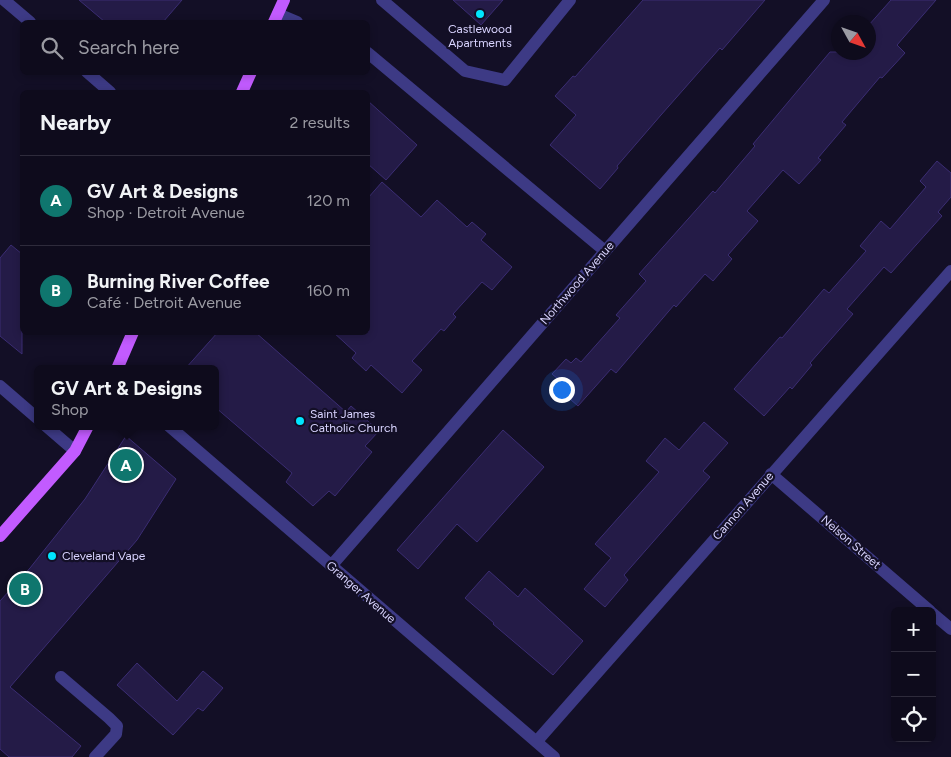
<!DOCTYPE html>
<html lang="en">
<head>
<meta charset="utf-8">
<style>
  :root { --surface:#0e0b1c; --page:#1c1929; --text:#f1f3f6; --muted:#9b9ba3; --line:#2e2b3b; --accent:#0f766e }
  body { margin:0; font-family:Figtree,sans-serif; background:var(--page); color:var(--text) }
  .controls { position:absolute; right:15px; bottom:15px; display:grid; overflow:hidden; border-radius:8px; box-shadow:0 2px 8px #0003 }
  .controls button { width:45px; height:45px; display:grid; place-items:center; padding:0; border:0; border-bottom:1px solid var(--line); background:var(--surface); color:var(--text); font:25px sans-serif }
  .compass { position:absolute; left:831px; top:15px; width:45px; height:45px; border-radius:50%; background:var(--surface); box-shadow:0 2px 8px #0003; rotate:130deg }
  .you { position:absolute; left:561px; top:389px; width:18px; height:18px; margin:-12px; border:4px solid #fff; border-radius:50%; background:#1a73e8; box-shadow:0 0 0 8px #1a73e833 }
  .badge { display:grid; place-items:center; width:32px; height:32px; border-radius:50%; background:var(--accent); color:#fff; font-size:16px; font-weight:700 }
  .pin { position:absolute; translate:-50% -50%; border:2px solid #fff; box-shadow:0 1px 5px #0006 }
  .popup { position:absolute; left:34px; top:365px; width:185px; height:65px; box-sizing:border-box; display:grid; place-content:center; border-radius:8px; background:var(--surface); filter:drop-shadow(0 1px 4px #0005); font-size:16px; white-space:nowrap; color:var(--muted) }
  .popup b { font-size:19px; color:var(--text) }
  .popup::after { content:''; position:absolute; left:50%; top:100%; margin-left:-10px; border:10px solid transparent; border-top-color:var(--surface) }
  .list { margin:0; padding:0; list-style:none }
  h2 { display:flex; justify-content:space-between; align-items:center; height:65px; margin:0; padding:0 20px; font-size:21px }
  h2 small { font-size:16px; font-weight:400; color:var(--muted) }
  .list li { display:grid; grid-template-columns:32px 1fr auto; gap:15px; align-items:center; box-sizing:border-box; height:90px; padding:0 20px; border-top:1px solid var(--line) }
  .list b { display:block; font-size:19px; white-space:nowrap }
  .list p { margin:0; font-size:16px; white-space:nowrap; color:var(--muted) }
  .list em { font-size:16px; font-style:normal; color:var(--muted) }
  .icon { flex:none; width:28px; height:28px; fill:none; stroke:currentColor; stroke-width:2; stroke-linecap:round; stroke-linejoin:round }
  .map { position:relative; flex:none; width:951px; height:757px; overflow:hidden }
  .search { position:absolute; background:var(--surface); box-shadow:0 2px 8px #0003; left:20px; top:20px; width:350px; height:55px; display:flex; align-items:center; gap:12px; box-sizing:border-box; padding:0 18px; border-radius:8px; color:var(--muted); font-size:19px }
  .panel { position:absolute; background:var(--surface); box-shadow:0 2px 8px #0003; left:20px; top:90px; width:350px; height:245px; border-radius:8px }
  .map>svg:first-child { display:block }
</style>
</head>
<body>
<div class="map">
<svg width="951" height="757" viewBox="0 0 951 757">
  <rect width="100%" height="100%" fill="#130f26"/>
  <path fill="#241b47" stroke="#3b2d73" d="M 79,0 L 182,0 L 163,22 L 105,22 Z
    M 453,0 L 503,0 L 481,25 Z
    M 643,0 L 765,0 L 722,50 L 720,48 L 661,115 L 617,166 L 618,168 L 600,189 L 550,145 L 576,115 L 555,96 L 573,76 L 575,77 Z
    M 891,0 L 936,0 L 897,45 L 905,53 L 882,78 L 880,77 L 842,122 L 846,125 L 818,158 L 821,160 L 799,184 L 783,170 L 747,211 L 758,221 L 728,255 L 732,259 L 713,281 L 705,274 L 676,307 L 674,305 L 616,373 L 611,369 L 578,406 L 554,385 L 558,379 L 552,374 L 566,359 L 571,363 L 576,358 L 581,362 L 620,318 L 616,315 L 646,281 L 639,274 L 713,191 L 715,193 L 755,146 L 753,144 L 830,52 L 868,52 L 868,26 Z
    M 368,101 L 417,145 L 386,180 L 368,164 Z
    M 937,161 L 951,173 L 951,197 L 938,212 L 942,216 L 891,273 L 884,267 L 847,309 L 853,314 L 810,363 L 812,365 L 792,389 L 790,387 L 764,416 L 734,389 L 780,337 L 782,338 L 824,289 L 829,293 L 866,251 L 860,246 L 881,221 L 890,229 L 926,187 L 920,181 Z
    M 382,182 L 421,217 L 437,200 L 467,227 L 472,222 L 486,234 L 481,240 L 512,267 L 492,290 L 482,282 L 453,314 L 456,317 L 444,331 L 441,329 L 412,361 L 422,370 L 402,393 L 371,365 L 366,371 L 352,358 L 356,353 L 333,332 L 368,332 L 368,198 Z
    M 11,245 L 22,254 L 22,354 L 0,336 L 0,258 Z
    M 218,332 L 255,332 L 346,412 L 351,406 L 379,431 L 365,446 L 372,452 L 335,496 L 329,491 L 313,506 L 286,482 L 292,473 L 215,407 L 215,369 L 185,369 Z
    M 704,422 L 728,443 L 703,471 L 710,477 L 624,575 L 628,580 L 605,607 L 584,589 L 611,558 L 595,544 L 659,472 L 646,461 L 665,438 L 679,450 Z
    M 503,430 L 544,467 L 477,542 L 457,524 L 418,569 L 397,550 Z
    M 126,436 L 176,479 L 137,540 L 10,687 L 81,746 L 72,757 L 9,757 L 0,749 L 0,601 L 30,568 L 85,499 Z
    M 489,571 L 518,597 L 525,588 L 583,641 L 553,675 L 493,624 L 494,623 L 465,598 Z
    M 137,663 L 177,701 L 203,671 L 223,688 L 203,711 L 198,708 L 173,735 L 117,685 Z"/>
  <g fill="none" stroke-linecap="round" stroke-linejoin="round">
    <path stroke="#3d3a85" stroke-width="12" d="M 4,0 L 30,22
      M 382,0 L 465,71 L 505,80 L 570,0
      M 278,14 L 297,22
      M 368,53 L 605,251
      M 87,72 L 110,92
      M 0,386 L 37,418
      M 46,426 L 75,451
      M 169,426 L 554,757
      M 771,474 L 930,611
      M 331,566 L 824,0
      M 932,613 L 951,629
      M 61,677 L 109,718 L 117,726 L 116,734 L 95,757
      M 537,741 L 951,271"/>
    <path stroke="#c25bff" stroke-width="12" d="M 274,22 L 284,0
      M 242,92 L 251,72
      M 117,369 L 133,332
      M 0,536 L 75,451 L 88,426"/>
  </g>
  <g fill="#00e5ff" stroke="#130f26" stroke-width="2">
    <circle cx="480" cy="14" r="5"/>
    <circle cx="300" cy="421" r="5"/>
    <circle cx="52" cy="556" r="5"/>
  </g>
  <g text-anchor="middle" stroke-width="4.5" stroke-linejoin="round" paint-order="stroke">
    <g font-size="12" fill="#d9d4ff" stroke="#130f26" text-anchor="start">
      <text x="480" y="33" text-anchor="middle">Castlewood<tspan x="480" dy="14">Apartments</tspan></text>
      <text x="310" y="418">Saint James<tspan x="310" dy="14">Catholic Church</tspan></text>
      <text x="62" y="560">Cleveland Vape</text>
    </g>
    <g font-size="12" fill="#d9d4ff" stroke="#130f26">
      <text transform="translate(577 283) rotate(-49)" y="4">Northwood Avenue</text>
      <text transform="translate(743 506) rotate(-49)" y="4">Cannon Avenue</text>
      <text transform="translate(851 542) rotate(41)" y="4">Nelson Street</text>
      <text transform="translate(361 592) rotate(41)" y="4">Granger Avenue</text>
    </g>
  </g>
</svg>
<div class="controls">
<button>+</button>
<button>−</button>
<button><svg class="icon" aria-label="locate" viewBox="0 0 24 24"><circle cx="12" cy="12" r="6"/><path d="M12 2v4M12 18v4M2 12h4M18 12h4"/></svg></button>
</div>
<svg class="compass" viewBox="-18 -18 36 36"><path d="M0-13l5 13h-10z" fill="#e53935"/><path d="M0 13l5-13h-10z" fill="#9b9ba3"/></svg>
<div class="you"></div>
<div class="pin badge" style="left:126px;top:465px">A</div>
<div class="popup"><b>GV Art &amp; Designs</b>Shop</div>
<div class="pin badge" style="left:25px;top:589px">B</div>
<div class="search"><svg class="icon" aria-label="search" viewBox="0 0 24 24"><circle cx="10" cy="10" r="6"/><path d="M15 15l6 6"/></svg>Search here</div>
<section class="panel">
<h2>Nearby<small>2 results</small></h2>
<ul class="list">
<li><span class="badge">A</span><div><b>GV Art &amp; Designs</b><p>Shop · Detroit Avenue</p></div><em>120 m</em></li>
<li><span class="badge">B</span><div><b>Burning River Coffee</b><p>Café · Detroit Avenue</p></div><em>160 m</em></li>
</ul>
</section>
</div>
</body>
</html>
